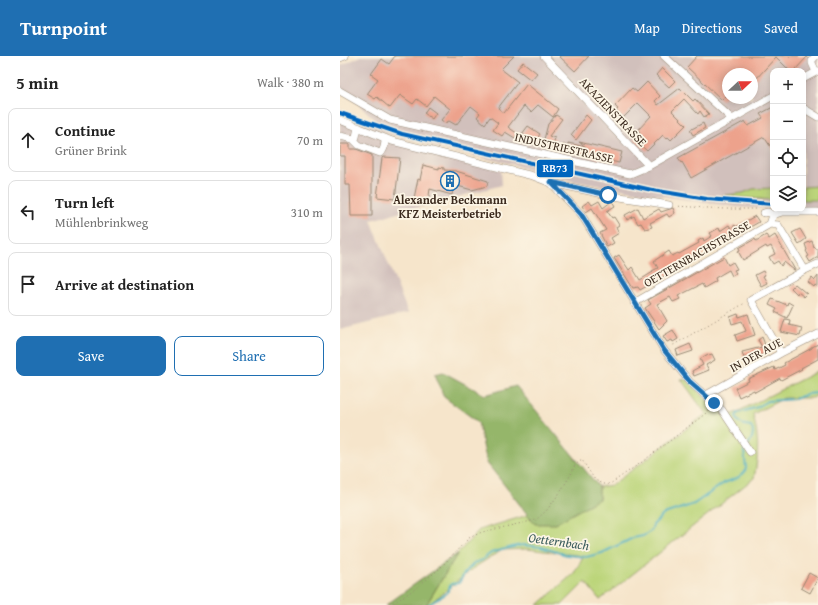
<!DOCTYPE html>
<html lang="en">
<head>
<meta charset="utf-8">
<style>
  :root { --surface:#fff; --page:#f6f6f6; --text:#222; --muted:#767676; --line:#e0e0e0; --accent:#1f6fb2 }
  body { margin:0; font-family:"Gentium Book Plus",serif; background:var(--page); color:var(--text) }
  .controls { position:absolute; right:12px; top:12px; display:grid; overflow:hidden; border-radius:8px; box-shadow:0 2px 10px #0003 }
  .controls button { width:36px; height:36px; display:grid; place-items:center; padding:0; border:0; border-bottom:1px solid var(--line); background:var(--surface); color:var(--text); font:20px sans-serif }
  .compass { position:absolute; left:382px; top:12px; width:36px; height:36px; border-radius:50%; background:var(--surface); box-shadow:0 2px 10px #0003; rotate:68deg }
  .stop { position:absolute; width:12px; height:12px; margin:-9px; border:3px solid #1f6fb2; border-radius:50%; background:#fff }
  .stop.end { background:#1f6fb2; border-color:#fff; box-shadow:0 1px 4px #0008 }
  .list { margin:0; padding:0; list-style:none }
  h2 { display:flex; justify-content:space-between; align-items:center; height:52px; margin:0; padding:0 16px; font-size:17px }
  h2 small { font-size:13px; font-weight:400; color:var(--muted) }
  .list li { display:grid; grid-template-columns:26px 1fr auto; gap:12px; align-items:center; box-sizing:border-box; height:64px; margin:0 8px 8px; padding:0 8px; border:1px solid var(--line); border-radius:8px }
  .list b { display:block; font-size:15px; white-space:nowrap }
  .list p { margin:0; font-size:13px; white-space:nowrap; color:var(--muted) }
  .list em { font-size:13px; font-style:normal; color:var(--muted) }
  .actions { display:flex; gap:8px; padding:12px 16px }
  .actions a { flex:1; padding:9px 0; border:1px solid var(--accent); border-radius:8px; text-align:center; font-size:14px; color:var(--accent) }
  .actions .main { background:var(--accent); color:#fff }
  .icon { flex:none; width:22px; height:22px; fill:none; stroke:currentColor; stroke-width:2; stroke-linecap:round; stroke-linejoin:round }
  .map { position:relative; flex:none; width:478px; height:549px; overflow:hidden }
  header { display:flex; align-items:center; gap:24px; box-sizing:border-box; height:56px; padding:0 20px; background:var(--accent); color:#fff }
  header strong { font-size:19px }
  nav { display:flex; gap:22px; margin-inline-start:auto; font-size:14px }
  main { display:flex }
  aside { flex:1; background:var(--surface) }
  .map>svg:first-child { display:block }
</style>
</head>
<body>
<header>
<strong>Turnpoint</strong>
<nav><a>Map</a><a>Directions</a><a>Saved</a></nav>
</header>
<main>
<aside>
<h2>5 min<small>Walk · 380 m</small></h2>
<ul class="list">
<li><svg class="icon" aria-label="ahead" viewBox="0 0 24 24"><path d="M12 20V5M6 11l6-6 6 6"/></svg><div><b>Continue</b><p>Grüner Brink</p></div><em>70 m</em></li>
<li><svg class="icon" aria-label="left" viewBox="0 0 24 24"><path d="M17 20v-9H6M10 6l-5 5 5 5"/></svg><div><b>Turn left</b><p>Mühlenbrinkweg</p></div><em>310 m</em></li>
<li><svg class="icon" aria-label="arrive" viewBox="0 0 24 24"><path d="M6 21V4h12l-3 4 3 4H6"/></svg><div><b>Arrive at destination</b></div></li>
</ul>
<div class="actions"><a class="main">Save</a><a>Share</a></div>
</aside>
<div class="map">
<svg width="478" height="549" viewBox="0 0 478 549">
  <rect width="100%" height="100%" fill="#fcf5e5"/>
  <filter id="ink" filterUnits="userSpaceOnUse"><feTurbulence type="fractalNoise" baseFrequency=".025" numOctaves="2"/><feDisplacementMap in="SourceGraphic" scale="8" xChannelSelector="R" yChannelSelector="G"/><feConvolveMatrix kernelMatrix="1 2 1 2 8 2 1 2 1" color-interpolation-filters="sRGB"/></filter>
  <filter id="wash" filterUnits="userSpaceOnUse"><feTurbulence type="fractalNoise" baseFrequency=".012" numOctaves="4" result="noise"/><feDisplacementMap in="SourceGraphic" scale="16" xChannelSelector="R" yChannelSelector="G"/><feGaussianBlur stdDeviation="0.9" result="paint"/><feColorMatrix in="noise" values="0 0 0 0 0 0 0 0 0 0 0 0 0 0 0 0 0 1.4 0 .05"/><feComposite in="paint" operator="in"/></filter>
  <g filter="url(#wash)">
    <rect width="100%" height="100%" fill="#f6e5cb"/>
    <path fill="#d1c0bc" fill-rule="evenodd" d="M 21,0 L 478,0 L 478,130 L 463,131 L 463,15 L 433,15 L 433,132 L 413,133 L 403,137 L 383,140 L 433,144 L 433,153 L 463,153 L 463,144 L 478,144 L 478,153 L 452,154 L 396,151 L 329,141 L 232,125 L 168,107 L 109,95 L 42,76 L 0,60 L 0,53 L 26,64 L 36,64 L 0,32 L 0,10 ZM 388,18 L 412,18 L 412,42 L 388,42 Z
      M 0,64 L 41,80 L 161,114 L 162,129 L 31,164 L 68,257 L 0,274 Z"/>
    <path fill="#bcd57a" stroke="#7c804c" d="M 478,130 L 478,144 L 463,144 L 463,131 Z
      M 433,132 L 433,144 L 380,140 L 403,137 L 413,133 Z
      M 478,315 L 478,339 L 473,342 L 444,342 L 413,358 C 419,382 419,398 414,422 L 260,544 L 245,526 L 222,549 L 198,549 L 234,517 L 244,500 L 187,493 L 162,494 L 135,511 L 88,549 L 86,549 L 118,497 L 139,474 L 188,459 L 195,468 L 259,443 L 259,431 L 272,429 L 366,358 L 341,323 L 347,324 L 372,349 L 391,359 Z"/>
    <path fill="#95b66a" stroke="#687044" d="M 103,316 L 145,339 L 176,330 L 259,431 L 259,443 L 215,468 L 195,468 L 147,407 L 138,366 L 104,341 L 95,318 Z
      M 118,497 L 86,549 L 46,549 Z"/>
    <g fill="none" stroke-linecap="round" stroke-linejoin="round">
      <path stroke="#3fabbf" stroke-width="2" d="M 408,389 C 412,383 415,377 411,370 C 403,369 398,368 396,360 L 398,357 L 418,351 L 427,345 L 455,343 L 467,338 L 478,337
        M 88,549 L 107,537 L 111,528 L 119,527 L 124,518 L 134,507 L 142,504 L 151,497 L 176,490 L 183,489 L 201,491 L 227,499 L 246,501 L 262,497 L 293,482 L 303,480 L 311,475 L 313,469 L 324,458 L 354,448 L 384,427 L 397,422 L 404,417 L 406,412 L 404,395 L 405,393"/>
    </g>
    <g id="blocks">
      <path fill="#eda28c" d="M 55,0 L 174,0 L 161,13 L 178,26 L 158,52 L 164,57 L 187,28 L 218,53 L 213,61 L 198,49 L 191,56 L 184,50 L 168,71 L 178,78 L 175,82 L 165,76 L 162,80 L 153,74 L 158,67 L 150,61 L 145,68 L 137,61 L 140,57 L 131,50 L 116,69 L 109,65 L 105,67 L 101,64 L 110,53 L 94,40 L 86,50 L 77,43 L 73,48 L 60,39 L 50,52 L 37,41 L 35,43 L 27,38 L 38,23 L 31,18 L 42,3 L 49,8 Z
        M 219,0 L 249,0 L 235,15 Z
        M 357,0 L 468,0 L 454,15 L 450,15 L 436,1 L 415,24 L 412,21 L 412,18 L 388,18 L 388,38 L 382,44 L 347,11 Z
        M 183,6 L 197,17 L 191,24 L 177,13 Z
        M 322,12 L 335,25 L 329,31 L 316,19 Z
        M 307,26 L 320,40 L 315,45 L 318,49 L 340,32 L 353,45 L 355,43 L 369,58 L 364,61 L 360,55 L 358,58 L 344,43 L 332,55 L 346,69 L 331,84 L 328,81 L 326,83 L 323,79 L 307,95 L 294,83 L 300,76 L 298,74 L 311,60 L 298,47 L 283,62 L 276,55 L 278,53 L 275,50 L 292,32 L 297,36 Z
        M 88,51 L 96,57 L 92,63 L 84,57 Z
        M 433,51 L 433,94 L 424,81 L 351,122 L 342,106 L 341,107 L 338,102 L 405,65 L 408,70 L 423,62 L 420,58 Z
        M 216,59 L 222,63 L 209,80 L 215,82 L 213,89 L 204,88 L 202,91 L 208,68 Z
        M 246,59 L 251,64 L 236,84 L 231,79 Z
        M 363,67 L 365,72 L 353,79 L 350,74 Z
        M 188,70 L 200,78 L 195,86 L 182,78 Z
        M 239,86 L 282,96 L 279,107 L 220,93 L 224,88 L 228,89 L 228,87 L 246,91 Z
        M 0,88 L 10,88 L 10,93 L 16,93 L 32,99 L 32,160 L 11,160 L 10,129 L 5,129 L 5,100 L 0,100 Z
        M 43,101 L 60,102 L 55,143 L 37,141 L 42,102 Z
        M 83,109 L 99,113 L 99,111 L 104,112 L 104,114 L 116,115 L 148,125 L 147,130 L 132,134 L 114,129 L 112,139 L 90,133 L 88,146 L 85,145 L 84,150 L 73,147 L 78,123 L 80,124 Z
        M 249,145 L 252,149 L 259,145 L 263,152 L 272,145 L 275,150 L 267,155 L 272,162 L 274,161 L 279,169 L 276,171 L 279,177 L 271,182 L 274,187 L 267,191 L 260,177 L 266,174 L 252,152 L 246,156 L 242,150 Z
        M 298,152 L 303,162 L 319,153 L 321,156 L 333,152 L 335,157 L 329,161 L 327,158 L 310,167 L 312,171 L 305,173 L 301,167 L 298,168 L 294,160 L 287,164 L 285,159 Z
        M 415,160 L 419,166 L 300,234 L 298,231 L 293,232 L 274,202 L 279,199 L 289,214 L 292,211 L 300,224 L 313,216 L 312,215 L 318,212 L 314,205 L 329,195 L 332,200 L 338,197 L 339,198 L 359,187 L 358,185 L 363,182 L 364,185 L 372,180 L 370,177 L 379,172 L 380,175 L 389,169 L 391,172 L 395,169 L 396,171 Z
        M 460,173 L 466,183 L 459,188 L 452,177 Z
        M 426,179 L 429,183 L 435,179 L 455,214 L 454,214 L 444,206 L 441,210 L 438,205 L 433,208 L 429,201 L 435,198 L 431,190 L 427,192 L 426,190 L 403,204 L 398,195 L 400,194 L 399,192 L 415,183 L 416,185 Z
        M 472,185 L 474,192 L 475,191 L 478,195 L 478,201 L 470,206 L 467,201 L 469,200 L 466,195 L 467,194 L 465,188 Z
        M 384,201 L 388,209 L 393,206 L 397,213 L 394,214 L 396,217 L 392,220 L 389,214 L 387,215 L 375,222 L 376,225 L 364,232 L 362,228 L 338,240 L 340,243 L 333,246 L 330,241 L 317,248 L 327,265 L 319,273 L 305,252 L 311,248 L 308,244 Z
        M 423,215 L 425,219 L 423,220 L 427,227 L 421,230 L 415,219 Z
        M 478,220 L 478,231 L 475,229 L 474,231 L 468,226 L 472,221 L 475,224 Z
        M 455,228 L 467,238 L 464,241 L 458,236 L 457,238 L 451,232 Z
        M 432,243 L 447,249 L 448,246 L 453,249 L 447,262 L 435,256 L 437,253 L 429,249 Z
        M 398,258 L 399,261 L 408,258 L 415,279 L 397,285 L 395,279 L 406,275 L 402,265 L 392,268 L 390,261 Z
        M 445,263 L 450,264 L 449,269 L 462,272 L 460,280 L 441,276 Z
        M 333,274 L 338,283 L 333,286 L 332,284 L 327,286 L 323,280 Z
        M 422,281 L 424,286 L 427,298 L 404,302 L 402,296 L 422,291 L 418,284 Z
        M 350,288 L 353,295 L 338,300 L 336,294 Z
        M 478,288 L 478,303 L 461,312 L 462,313 L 441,324 L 440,322 L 415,336 L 414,334 L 399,341 L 395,332 L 409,325 L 408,323 L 434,311 L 435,314 L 445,309 L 444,307 L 472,292 L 472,291 Z
        M 368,298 L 369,299 L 372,298 L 375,304 L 366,309 L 369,314 L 354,320 L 352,315 L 363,309 L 360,303 Z
        M 469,517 L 478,522 L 470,537 L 461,532 Z"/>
    </g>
  </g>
  <g filter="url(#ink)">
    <use href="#blocks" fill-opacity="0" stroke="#988874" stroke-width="1"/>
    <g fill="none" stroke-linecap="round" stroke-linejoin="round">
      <defs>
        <path id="minor" d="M 204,0 L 309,110
          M 324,0 L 392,63
          M 476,0 L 472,4 L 472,7 L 476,16
          M 0,2 L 5,0
          M 463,23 L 478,15
          M 0,35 L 50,64 L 290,118 L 309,110 L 433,40
          M 463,52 L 478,61
          M 0,64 L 52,85 L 193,120 L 211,127 L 241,158 L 324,294 L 350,326 L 382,354 L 410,396
          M 0,80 L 13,83 L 16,81 L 18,71
          M 13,83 L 19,89 L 40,97 C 45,94 45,88 45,82
          M 212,127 L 268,139 L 329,149
          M 424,157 L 428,156 L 433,159
          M 430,168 L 433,159 L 442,156 L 478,156
          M 294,247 L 430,168 L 438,169 L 465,214
          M 441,297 L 411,244 L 465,214 L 478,208
          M 366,339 L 441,297 L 478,278"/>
      </defs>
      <use href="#minor" stroke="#988874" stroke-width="8"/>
      <path stroke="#988874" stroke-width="1" stroke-dasharray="1 3" stroke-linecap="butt" d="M 335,150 L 385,153 L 418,153
        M 330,291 L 405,247
        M 50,549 L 75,533 L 100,512 L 129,482 L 142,476 L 196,464 L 207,454 L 221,435 L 231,418 L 235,409 L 242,404 L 255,424 L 264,428 L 270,428 L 302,406 L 365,358 L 370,352"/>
      <use href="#minor" stroke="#fff" stroke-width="7"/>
      <defs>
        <path id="rail-1" d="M 0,57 L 62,78 L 312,134 L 367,143 L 433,148"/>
      </defs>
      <use href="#rail-1" stroke="#fcf5e5" stroke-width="7"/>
      <use href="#rail-1" stroke="#0065bd" stroke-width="4"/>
    </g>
  </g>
  <g fill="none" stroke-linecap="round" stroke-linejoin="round" filter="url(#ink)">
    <path stroke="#1f6fb2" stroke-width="5" d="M 268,139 L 211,126 L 241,158 L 324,294 L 350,326 L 374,347"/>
  </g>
  <defs>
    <symbol id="building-ring" viewBox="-11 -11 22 22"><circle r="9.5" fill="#fcf5e5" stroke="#1f6fb2" stroke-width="1.5"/><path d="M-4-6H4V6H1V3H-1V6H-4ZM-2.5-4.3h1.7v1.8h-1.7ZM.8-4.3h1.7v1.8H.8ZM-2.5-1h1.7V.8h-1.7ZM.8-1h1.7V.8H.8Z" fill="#1f6fb2"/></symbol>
  </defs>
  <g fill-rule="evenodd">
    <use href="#building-ring" x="99" y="114" width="22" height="22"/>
  </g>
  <g text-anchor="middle" stroke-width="3.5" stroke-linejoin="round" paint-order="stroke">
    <g font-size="12" fill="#3b2a1e" stroke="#fcf5e5">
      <text transform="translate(273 56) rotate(46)" y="4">AKAZIENSTRASSE</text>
      <text transform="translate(224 92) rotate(13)" y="4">INDUSTRIESTRASSE</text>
      <text transform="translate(357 198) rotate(-30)" y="4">OETTERNBACHSTRASSE</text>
      <text transform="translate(416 299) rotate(-29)" y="4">IN DER AUE</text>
    </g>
    <g font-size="12" font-weight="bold" fill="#3b2a1e" stroke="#fcf5e5">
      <text x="110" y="148">Alexander Beckmann<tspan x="110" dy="14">KFZ Meisterbetrieb</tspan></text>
    </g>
    <g font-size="13" font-style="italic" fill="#3d5e5e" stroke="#fcf5e5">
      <text transform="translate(219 485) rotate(8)" y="5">Oetternbach</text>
    </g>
  </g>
  <rect stroke="#fcf5e5" stroke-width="1.5" x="196" y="103" width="38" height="19" rx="4" fill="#0065bd"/>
  <g font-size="11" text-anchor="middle" font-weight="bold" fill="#fff">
    <text x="215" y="116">RB73</text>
  </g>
</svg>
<div class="controls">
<button>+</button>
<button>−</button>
<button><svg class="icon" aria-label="locate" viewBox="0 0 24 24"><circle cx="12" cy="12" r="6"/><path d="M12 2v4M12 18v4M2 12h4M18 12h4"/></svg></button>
<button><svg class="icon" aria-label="layers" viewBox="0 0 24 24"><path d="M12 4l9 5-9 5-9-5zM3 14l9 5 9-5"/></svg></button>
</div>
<svg class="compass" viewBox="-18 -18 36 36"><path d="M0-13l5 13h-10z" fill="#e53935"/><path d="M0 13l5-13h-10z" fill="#767676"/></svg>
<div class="stop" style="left:268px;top:139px"></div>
<div class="stop end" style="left:374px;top:347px"></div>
</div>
</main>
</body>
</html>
